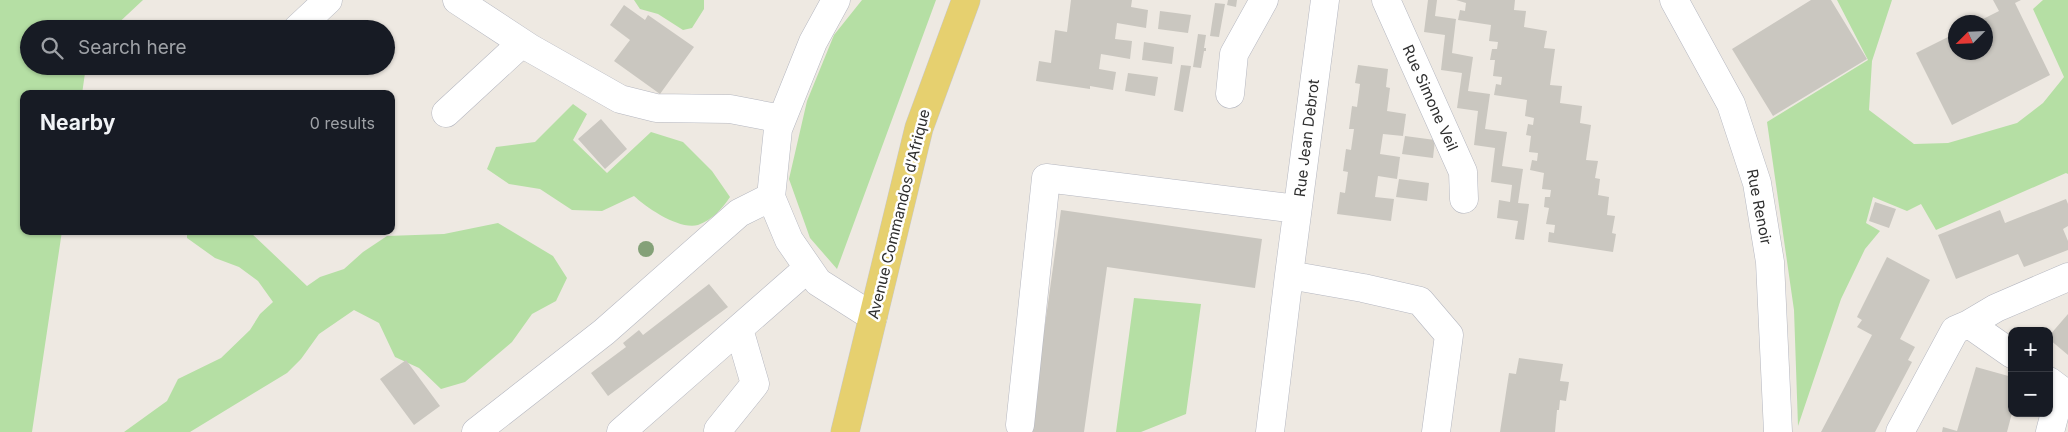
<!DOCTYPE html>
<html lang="en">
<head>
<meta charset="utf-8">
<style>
  :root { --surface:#171b24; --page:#242831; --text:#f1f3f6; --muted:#9ea1a6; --line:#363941 }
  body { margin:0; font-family:Inter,sans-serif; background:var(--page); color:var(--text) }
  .controls { position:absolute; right:15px; bottom:15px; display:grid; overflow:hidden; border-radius:10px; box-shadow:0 1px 4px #0004 }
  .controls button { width:45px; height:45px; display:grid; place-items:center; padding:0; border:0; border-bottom:1px solid var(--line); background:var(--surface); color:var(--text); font:25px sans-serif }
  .compass { position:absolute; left:1948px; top:15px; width:45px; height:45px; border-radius:50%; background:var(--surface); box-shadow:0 1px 4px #0004; rotate:246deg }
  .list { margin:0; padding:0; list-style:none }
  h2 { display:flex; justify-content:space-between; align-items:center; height:65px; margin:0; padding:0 20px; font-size:21px }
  h2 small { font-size:16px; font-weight:400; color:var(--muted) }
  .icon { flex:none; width:28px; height:28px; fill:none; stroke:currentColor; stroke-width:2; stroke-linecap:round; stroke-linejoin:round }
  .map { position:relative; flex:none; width:2068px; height:432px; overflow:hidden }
  .search { position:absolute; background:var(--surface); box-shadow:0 1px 4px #0004; left:20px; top:20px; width:375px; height:55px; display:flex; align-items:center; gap:12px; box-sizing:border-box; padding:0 18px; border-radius:28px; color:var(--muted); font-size:19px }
  .panel { position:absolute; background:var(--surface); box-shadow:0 1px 4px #0004; left:20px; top:90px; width:375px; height:145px; border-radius:10px }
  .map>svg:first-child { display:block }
</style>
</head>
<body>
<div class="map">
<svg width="2068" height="432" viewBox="0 0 2068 432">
  <rect width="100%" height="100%" fill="#eee9e2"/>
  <path fill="#b5dfa4" d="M 0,0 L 143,0 L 112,29 L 29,29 L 29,66 L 86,66 L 82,94 L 24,94 L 24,231 L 62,231 L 32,432 L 0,432 Z
    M 634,0 L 704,0 L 704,9 L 692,28 L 683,30 L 658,14 L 640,9 Z
    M 862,0 L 936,0 L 837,269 L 810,238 L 789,179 L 807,101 L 834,35 Z
    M 1837,0 L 1892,0 L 1872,61 L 1869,110 L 1914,144 L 1948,143 L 2017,123 L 2043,103 L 2064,77 L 2033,9 L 2043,0 L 2068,0 L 2068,174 L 2066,173 L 1936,230 L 1921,204 L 1907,211 L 1873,197 L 1866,223 L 1880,231 L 1865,249 L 1841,299 L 1798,426 L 1794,310 L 1767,122 L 1868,60 Z
    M 573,104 L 587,114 L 573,140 L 607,173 L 651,132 L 683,142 L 712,171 L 730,197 C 722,209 712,220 698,225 C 679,230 647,208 634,196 L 602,211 L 572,210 L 540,189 L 509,184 L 487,169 L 496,147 L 535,142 Z
    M 498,223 L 553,256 L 567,278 L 556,301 L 532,314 L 512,342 L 465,382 L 441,389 L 419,368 L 395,357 L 379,323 L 354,310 L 319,334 L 301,359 L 287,373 L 190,432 L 124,432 L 167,401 L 178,379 L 221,358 L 250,330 L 260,314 L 273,302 L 258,281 L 239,267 L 215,258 L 187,238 L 187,231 L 249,231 L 307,286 L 320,277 L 344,269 L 363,252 L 387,236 L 444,234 Z
    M 1134,298 L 1201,304 L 1186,414 L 1141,432 L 1116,432 Z"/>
  <path fill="#cac7c0" d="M 1071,0 L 1132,0 L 1131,7 L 1148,10 L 1146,28 L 1117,23 L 1115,39 L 1132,41 L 1130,59 L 1101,54 L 1099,69 L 1116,72 L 1113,90 L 1090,86 L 1090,89 L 1036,81 L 1039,61 L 1051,63 L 1055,30 L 1067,32 Z
    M 1228,0 L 1237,0 L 1236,7 L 1227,5 Z
    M 1428,0 L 1437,0 L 1435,16 L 1456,19 L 1452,53 L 1473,57 L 1468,91 L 1490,94 L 1485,129 L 1507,132 L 1502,166 L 1523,169 L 1518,203 L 1529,204 L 1524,240 L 1515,239 L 1518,221 L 1497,218 L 1499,200 L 1510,202 L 1512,185 L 1491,182 L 1495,148 L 1474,145 L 1478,111 L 1457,108 L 1462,73 L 1441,70 L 1445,35 L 1424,32 Z
    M 1456,0 L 1515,0 L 1514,10 L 1526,11 L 1524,27 L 1547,31 L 1544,48 L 1555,49 L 1550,85 L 1562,86 L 1560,103 L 1582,106 L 1580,123 L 1591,125 L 1586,160 L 1598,161 L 1595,178 L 1600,179 L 1598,195 L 1609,197 L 1607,215 L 1615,216 L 1612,233 L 1616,234 L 1613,252 L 1548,242 L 1549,232 L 1554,233 L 1555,225 L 1546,224 L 1549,208 L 1544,207 L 1545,197 L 1550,197 L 1551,190 L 1542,189 L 1544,173 L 1530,170 L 1532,160 L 1537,161 L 1538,153 L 1529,152 L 1531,136 L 1526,135 L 1528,124 L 1533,125 L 1534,118 L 1525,116 L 1527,100 L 1494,95 L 1496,84 L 1501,85 L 1502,77 L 1493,76 L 1495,60 L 1490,60 L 1492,49 L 1497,49 L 1498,42 L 1489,41 L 1491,25 L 1458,20 L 1460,10 L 1465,11 L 1466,3 Z
    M 1811,0 L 1831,0 L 1867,59 L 1773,116 L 1732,49 Z
    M 1993,0 L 2021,0 L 2015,3 L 2050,75 L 1952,125 L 1916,53 L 1956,33 L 1956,52 L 1986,52 L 1986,22 L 1977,22 L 1999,11 Z
    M 1215,3 L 1225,4 L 1219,37 L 1210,36 Z
    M 624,5 L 645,20 L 648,15 L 694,47 L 660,94 L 614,61 L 630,40 L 610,25 Z
    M 1160,11 L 1191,15 L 1188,33 L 1158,29 Z
    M 1198,34 L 1206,35 L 1204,48 L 1206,48 L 1206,51 L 1204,51 L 1201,68 L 1193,67 Z
    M 1144,42 L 1174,47 L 1172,64 L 1142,60 Z
    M 1181,65 L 1191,66 L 1183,112 L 1174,110 Z
    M 1358,65 L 1388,69 L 1386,87 L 1390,88 L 1387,111 L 1406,114 L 1403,136 L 1383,134 L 1380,154 L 1400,157 L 1397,179 L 1378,176 L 1375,197 L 1394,199 L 1391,221 L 1337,214 L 1340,192 L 1345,193 L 1348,172 L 1343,171 L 1346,149 L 1351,150 L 1354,129 L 1349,129 L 1352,106 L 1357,107 L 1360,84 L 1355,83 Z
    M 1128,73 L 1158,77 L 1155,96 L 1125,91 Z
    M 601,119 L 627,149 L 605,169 L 578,139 Z
    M 1405,136 L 1435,140 L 1433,158 L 1402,154 Z
    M 1399,179 L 1429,183 L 1427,201 L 1396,197 Z
    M 2066,199 L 2068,204 L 2068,226 L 2063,229 L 2068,241 L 2068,250 L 2024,267 L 2018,254 L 1956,279 L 1938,235 L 2000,210 L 2005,223 Z
    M 1875,202 L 1896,209 L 1889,228 L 1869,221 Z
    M 1061,210 L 1262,239 L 1255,288 L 1107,267 L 1084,432 L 1030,432 Z
    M 1887,257 L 1930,280 L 1900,339 L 1915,347 L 1908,360 L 1912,362 L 1875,432 L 1821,432 L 1872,335 L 1857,327 L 1862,320 L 1857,317 Z
    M 709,284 L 728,307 L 608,396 L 591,373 L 626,347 L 623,343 L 639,330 L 643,335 Z
    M 2068,314 L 2068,355 L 2049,339 L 2049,336 Z
    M 1519,358 L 1563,364 L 1560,381 L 1569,382 L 1566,401 L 1560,400 L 1559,410 L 1557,410 L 1555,432 L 1500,432 L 1509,373 L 1516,374 Z
    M 406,360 L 440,406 L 414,425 L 380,379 Z
    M 1976,367 L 2012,377 L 2012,413 L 2007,432 L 1942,432 L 1943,427 L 1957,431 Z"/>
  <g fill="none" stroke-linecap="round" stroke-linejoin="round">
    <defs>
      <path id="minor" d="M 457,0 L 530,48 L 620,99 L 656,108 L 730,109 L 782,119
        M 836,0 L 813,42 L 778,129 L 771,197 L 789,240 L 818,282 L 873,317
        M 1386,0 L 1463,172 L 1464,199
        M 1674,0 L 1731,104 L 1757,183 L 1770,262 L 1778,432
        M 297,29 L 328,0
        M 1230,94 L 1234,54 L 1264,0
        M 446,113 L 522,43
        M 1289,275 L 1325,0
        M 1969,324 L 2012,354
        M 2049,381 L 2061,390 L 2050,432
        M 1020,425 L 1046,178 L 1297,209
        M 718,430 L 755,384 L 739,329
        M 476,432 L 604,332 L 739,213 L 771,197
        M 621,432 L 808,268
        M 1270,432 L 1289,275 L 1363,288 L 1420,301 L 1449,335 L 1436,432
        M 1900,432 L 1955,330 L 1969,324 L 1996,308 L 2068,277"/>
      <path id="major" d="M 845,432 L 919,128 L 966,0"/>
    </defs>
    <use href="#minor" stroke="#b5b7c0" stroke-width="29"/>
    <use href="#major" stroke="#c9c9c9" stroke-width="29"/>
    <use href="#minor" stroke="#fff" stroke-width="28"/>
    <use href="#major" stroke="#e6d06f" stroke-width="28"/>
  </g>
  <circle fill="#84a178" cx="646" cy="249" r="8"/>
  <g text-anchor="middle" stroke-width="5" stroke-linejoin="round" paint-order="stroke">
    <g font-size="15" fill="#2e2e2e" stroke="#fff">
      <text transform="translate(1430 98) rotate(66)" y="5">Rue Simone Veil</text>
      <text transform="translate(1307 138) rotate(-83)" y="5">Rue Jean Debrot</text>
      <text transform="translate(1759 207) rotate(79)" y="5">Rue Renoir</text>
      <text transform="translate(899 214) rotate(-76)" y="5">Avenue Commandos d'Afrique</text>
    </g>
  </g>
</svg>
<div class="controls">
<button>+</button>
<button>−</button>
</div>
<svg class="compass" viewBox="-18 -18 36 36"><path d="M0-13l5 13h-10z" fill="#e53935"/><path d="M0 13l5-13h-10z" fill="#9ea1a6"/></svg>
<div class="search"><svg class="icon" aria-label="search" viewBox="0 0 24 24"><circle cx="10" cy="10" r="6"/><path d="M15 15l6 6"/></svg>Search here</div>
<section class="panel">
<h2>Nearby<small>0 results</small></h2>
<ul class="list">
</ul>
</section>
</div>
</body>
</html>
